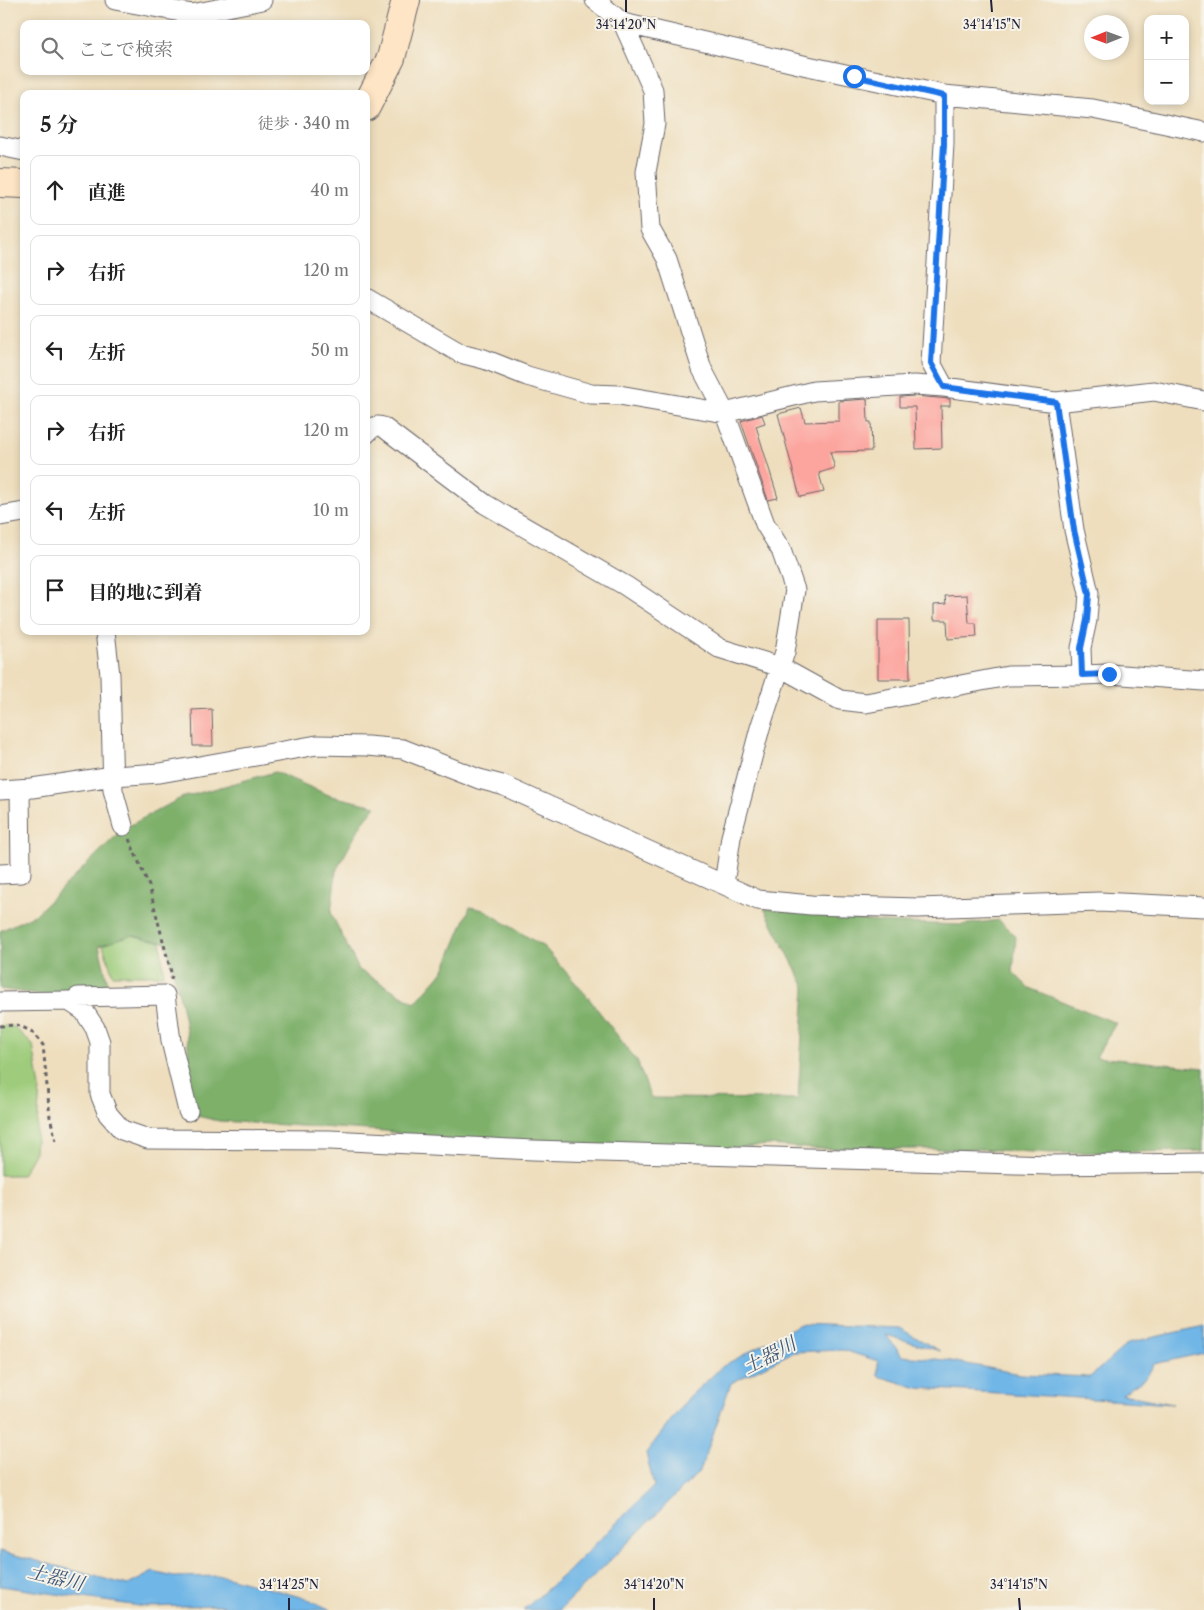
<!DOCTYPE html>
<html lang="ja">
<head>
<meta charset="utf-8">
<style>
  :root { --surface:#fff; --page:#f6f6f6; --text:#222; --muted:#767676; --line:#e0e0e0 }
  body { margin:0; font-family:"Libre Caslon Text","Noto Serif JP",serif; background:var(--page); color:var(--text) }
  .controls { position:absolute; right:15px; top:15px; display:grid; overflow:hidden; border-radius:10px; box-shadow:0 2px 8px #0003 }
  .controls button { width:45px; height:45px; display:grid; place-items:center; padding:0; border:0; border-bottom:1px solid var(--line); background:var(--surface); color:var(--text); font:25px sans-serif }
  .compass { position:absolute; left:1084px; top:15px; width:45px; height:45px; border-radius:50%; background:var(--surface); box-shadow:0 2px 8px #0003; rotate:269deg }
  .stop { position:absolute; width:15px; height:15px; margin:-11px; border:4px solid #1a73e8; border-radius:50%; background:#fff }
  .stop.end { background:#1a73e8; border-color:#fff; box-shadow:0 1px 5px #0008 }
  .list { margin:0; padding:0; list-style:none }
  h2 { display:flex; justify-content:space-between; align-items:center; height:65px; margin:0; padding:0 20px; font-size:21px }
  h2 small { font-size:16px; font-weight:400; color:var(--muted) }
  .list li { display:grid; grid-template-columns:32px 1fr auto; gap:15px; align-items:center; box-sizing:border-box; height:70px; margin:0 10px 10px; padding:0 10px; border:1px solid var(--line); border-radius:10px }
  .list b { display:block; font-size:19px; white-space:nowrap }
  .list em { font-size:16px; font-style:normal; color:var(--muted) }
  .icon { flex:none; width:28px; height:28px; fill:none; stroke:currentColor; stroke-width:2; stroke-linecap:round; stroke-linejoin:round }
  .map { position:relative; flex:none; width:1204px; height:1610px; overflow:hidden }
  .search { position:absolute; background:var(--surface); box-shadow:0 2px 8px #0003; left:20px; top:20px; width:350px; height:55px; display:flex; align-items:center; gap:12px; box-sizing:border-box; padding:0 18px; border-radius:10px; color:var(--muted); font-size:19px }
  .panel { position:absolute; background:var(--surface); box-shadow:0 2px 8px #0003; left:20px; top:90px; width:350px; height:545px; border-radius:10px }
  .map>svg:first-child { display:block }
</style>
</head>
<body>
<div class="map">
<svg width="1204" height="1610" viewBox="0 0 1204 1610">
  <rect width="100%" height="100%" fill="#f7f3e8"/>
  <filter id="ink" filterUnits="userSpaceOnUse"><feTurbulence type="fractalNoise" baseFrequency=".02" numOctaves="2"/><feDisplacementMap in="SourceGraphic" scale="10" xChannelSelector="R" yChannelSelector="G"/><feConvolveMatrix kernelMatrix="1 2 1 2 8 2 1 2 1" color-interpolation-filters="sRGB"/></filter>
  <filter id="wash" filterUnits="userSpaceOnUse"><feTurbulence type="fractalNoise" baseFrequency=".0096" numOctaves="4" result="noise"/><feDisplacementMap in="SourceGraphic" scale="20" xChannelSelector="R" yChannelSelector="G"/><feGaussianBlur stdDeviation="1.12" result="paint"/><feColorMatrix in="noise" values="0 0 0 0 0 0 0 0 0 0 0 0 0 0 0 0 0 1.4 0 .05"/><feComposite in="paint" operator="in"/></filter>
  <g filter="url(#wash)">
    <rect width="100%" height="100%" fill="#eedebd"/>
    <path fill="#9ecc7b" stroke="#60775b" d="M 104,931 L 160,937 L 164,975 L 113,975 L 101,940 Z
      M 0,1026 L 13,1026 L 33,1045 L 40,1088 L 35,1152 L 22,1175 L 0,1175 Z"/>
    <path fill="#7eb06b" stroke="#506953" d="M 275,772 L 331,796 L 376,806 L 362,823 L 336,871 L 331,913 L 359,970 L 415,1003 L 444,970 L 470,907 L 484,910 L 544,947 L 587,996 L 637,1061 L 651,1098 L 798,1099 L 805,987 L 764,908 L 877,922 L 961,925 L 999,920 L 1016,937 L 1013,972 L 1029,988 L 1116,1023 L 1096,1057 L 1204,1068 L 1204,1151 L 1051,1153 L 976,1149 L 816,1149 L 770,1145 L 717,1149 L 447,1142 L 385,1131 L 219,1121 L 184,1113 C 186,1091 190,1067 188,1045 C 185,1010 174,977 166,943 L 131,935 L 99,946 L 108,984 L 71,994 L 44,995 L 0,989 L 0,931 L 36,914 L 123,829 L 181,798 Z"/>
    <path fill="#70b6e6" stroke="#496c90" d="M 800,1324 L 899,1328 L 940,1351 L 886,1335 L 902,1356 L 945,1360 L 1021,1374 L 1090,1377 L 1128,1343 L 1204,1326 L 1204,1353 L 1154,1364 L 1146,1378 L 1122,1394 L 1173,1404 L 918,1388 L 878,1376 L 878,1361 L 843,1350 L 793,1352 L 731,1383 L 700,1471 L 560,1610 L 523,1610 L 567,1572 L 654,1486 L 646,1453 L 689,1397 L 723,1366 Z
      M 0,1551 L 128,1585 L 153,1572 L 174,1577 L 224,1576 L 308,1599 L 331,1610 L 238,1610 L 221,1605 L 146,1607 L 0,1586 Z"/>
    <g id="blocks">
      <path fill="#fca49e" d="M 914,396 L 950,399 L 950,406 L 941,406 L 942,448 L 916,449 L 915,407 L 900,407 L 900,397 Z
        M 867,399 L 868,422 L 871,422 L 872,451 L 830,452 L 835,468 L 819,473 L 824,492 L 800,497 L 778,414 L 801,408 L 805,422 L 839,421 L 839,401 Z
        M 762,415 L 765,423 L 756,426 L 778,498 L 768,500 L 741,421 Z
        M 967,595 L 969,623 L 976,623 L 977,637 L 948,639 L 947,620 L 934,620 L 934,605 L 946,604 L 945,596 Z
        M 878,620 L 909,620 L 910,679 L 878,679 Z
        M 212,709 L 213,746 L 193,746 L 192,710 Z"/>
    </g>
  </g>
  <g filter="url(#ink)">
    <use href="#blocks" fill-opacity="0" stroke="#696468" stroke-width="1"/>
    <g fill="none" stroke-linecap="round" stroke-linejoin="round">
      <defs>
        <path id="minor" d="M 115,0 L 192,14 L 262,0
          M 595,0 L 623,23 L 803,65 L 944,95 L 1093,109 L 1204,132
          M 623,23 L 653,90 L 655,124 L 646,172 L 650,229 L 667,259 L 702,369 L 725,413 L 765,524 L 781,550 L 795,590 L 785,652 L 760,728 L 731,837 L 724,884
          M 0,146 L 24,151
          M 366,298 L 460,353 L 484,359 L 527,376 L 591,394 L 619,395 L 725,413 L 814,391 L 914,385 L 944,387 L 1056,402 L 1154,391 L 1204,401
          M 944,387 L 931,363 L 944,144 L 944,95
          M 1056,402 L 1074,530 L 1089,593 L 1087,620 L 1081,648 L 1082,675 L 1109,674 L 1204,681
          M 366,434 C 372,428 375,424 383,427 L 485,504 L 626,586 L 719,648 L 780,667 L 840,700 L 866,703 L 1008,676 L 1082,675
          M 0,516 L 24,512
          M 105,631 L 110,675 L 113,790 L 123,826
          M 0,790 L 32,788 L 113,776 L 160,773 L 317,745 L 367,746 L 403,749 L 479,779 L 502,785 L 758,900 L 811,905 L 918,908 L 1099,902 L 1204,907
          M 0,874 L 21,873 L 20,789
          M 0,1002 L 69,1001 L 84,1011 L 95,1028 L 100,1042 L 100,1094 L 108,1114 L 122,1130 L 148,1139 L 330,1140 L 533,1150 L 1049,1165 L 1204,1163
          M 72,1002 L 78,997 L 165,995 L 171,1041 L 188,1111"/>
        <path id="secondary" d="M 366,107 L 391,58 L 406,0
          M 0,183 L 24,184"/>
      </defs>
      <use href="#minor" stroke="#696468" stroke-width="21"/>
      <use href="#secondary" stroke="#696468" stroke-width="30"/>
      <path stroke="#696468" stroke-width="3" stroke-dasharray="4 4" stroke-linecap="butt" d="M 129,839 L 149,886 L 172,976 L 170,981
        M 0,1026 L 17,1025 L 31,1031 L 43,1045 L 50,1117 L 56,1141"/>
      <use href="#minor" stroke="#fff" stroke-width="19"/>
      <use href="#secondary" stroke="#fde5c5" stroke-width="28"/>
    </g>
  </g>
  <g fill="none" stroke-linecap="round" stroke-linejoin="round" filter="url(#ink)">
    <path stroke="#1a73e8" stroke-width="6" d="M 854,76 L 944,96 L 944,144 L 931,363 L 944,387 L 1056,402 L 1074,530 L 1089,594 L 1087,620 L 1081,648 L 1082,675 L 1109,674"/>
  </g>
  <path fill="none" stroke="#22223b" stroke-width="2" d="M 626,0 L 626,12M 991,0 L 992,12M 289,1598 L 289,1610M 654,1598 L 654,1610M 1019,1598 L 1020,1610"/>
  <g text-anchor="middle" stroke-width="4" stroke-linejoin="round" paint-order="stroke">
    <g font-size="19" font-style="italic" fill="#3d5677" stroke="#f7f3e8">
      <text transform="translate(769 1355) rotate(-28)" y="7">土器川</text>
      <text transform="translate(56 1577) rotate(14)" y="7">土器川</text>
    </g>
  </g>
  <g font-size="12" text-anchor="middle" fill="#22223b" stroke="#f7f3e8" stroke-width="4" stroke-linejoin="round" paint-order="stroke">
    <text x="626" y="29">34°14'20"N</text>
    <text x="992" y="29">34°14'15"N</text>
    <text x="289" y="1589">34°14'25"N</text>
    <text x="654" y="1589">34°14'20"N</text>
    <text x="1019" y="1589">34°14'15"N</text>
  </g>
</svg>
<div class="controls">
<button>+</button>
<button>−</button>
</div>
<svg class="compass" viewBox="-18 -18 36 36"><path d="M0-13l5 13h-10z" fill="#e53935"/><path d="M0 13l5-13h-10z" fill="#767676"/></svg>
<div class="stop" style="left:854px;top:76px"></div>
<div class="stop end" style="left:1109px;top:674px"></div>
<div class="search"><svg class="icon" aria-label="search" viewBox="0 0 24 24"><circle cx="10" cy="10" r="6"/><path d="M15 15l6 6"/></svg>ここで検索</div>
<section class="panel">
<h2>5 分<small>徒歩 · 340 m</small></h2>
<ul class="list">
<li><svg class="icon" aria-label="ahead" viewBox="0 0 24 24"><path d="M12 20V5M6 11l6-6 6 6"/></svg><div><b>直進</b></div><em>40 m</em></li>
<li><svg class="icon" aria-label="right" viewBox="0 0 24 24"><path d="M7 20v-9h11M14 6l5 5-5 5"/></svg><div><b>右折</b></div><em>120 m</em></li>
<li><svg class="icon" aria-label="left" viewBox="0 0 24 24"><path d="M17 20v-9H6M10 6l-5 5 5 5"/></svg><div><b>左折</b></div><em>50 m</em></li>
<li><svg class="icon" aria-label="right" viewBox="0 0 24 24"><path d="M7 20v-9h11M14 6l5 5-5 5"/></svg><div><b>右折</b></div><em>120 m</em></li>
<li><svg class="icon" aria-label="left" viewBox="0 0 24 24"><path d="M17 20v-9H6M10 6l-5 5 5 5"/></svg><div><b>左折</b></div><em>10 m</em></li>
<li><svg class="icon" aria-label="arrive" viewBox="0 0 24 24"><path d="M6 21V4h12l-3 4 3 4H6"/></svg><div><b>目的地に到着</b></div></li>
</ul>
</section>
</div>
</body>
</html>
